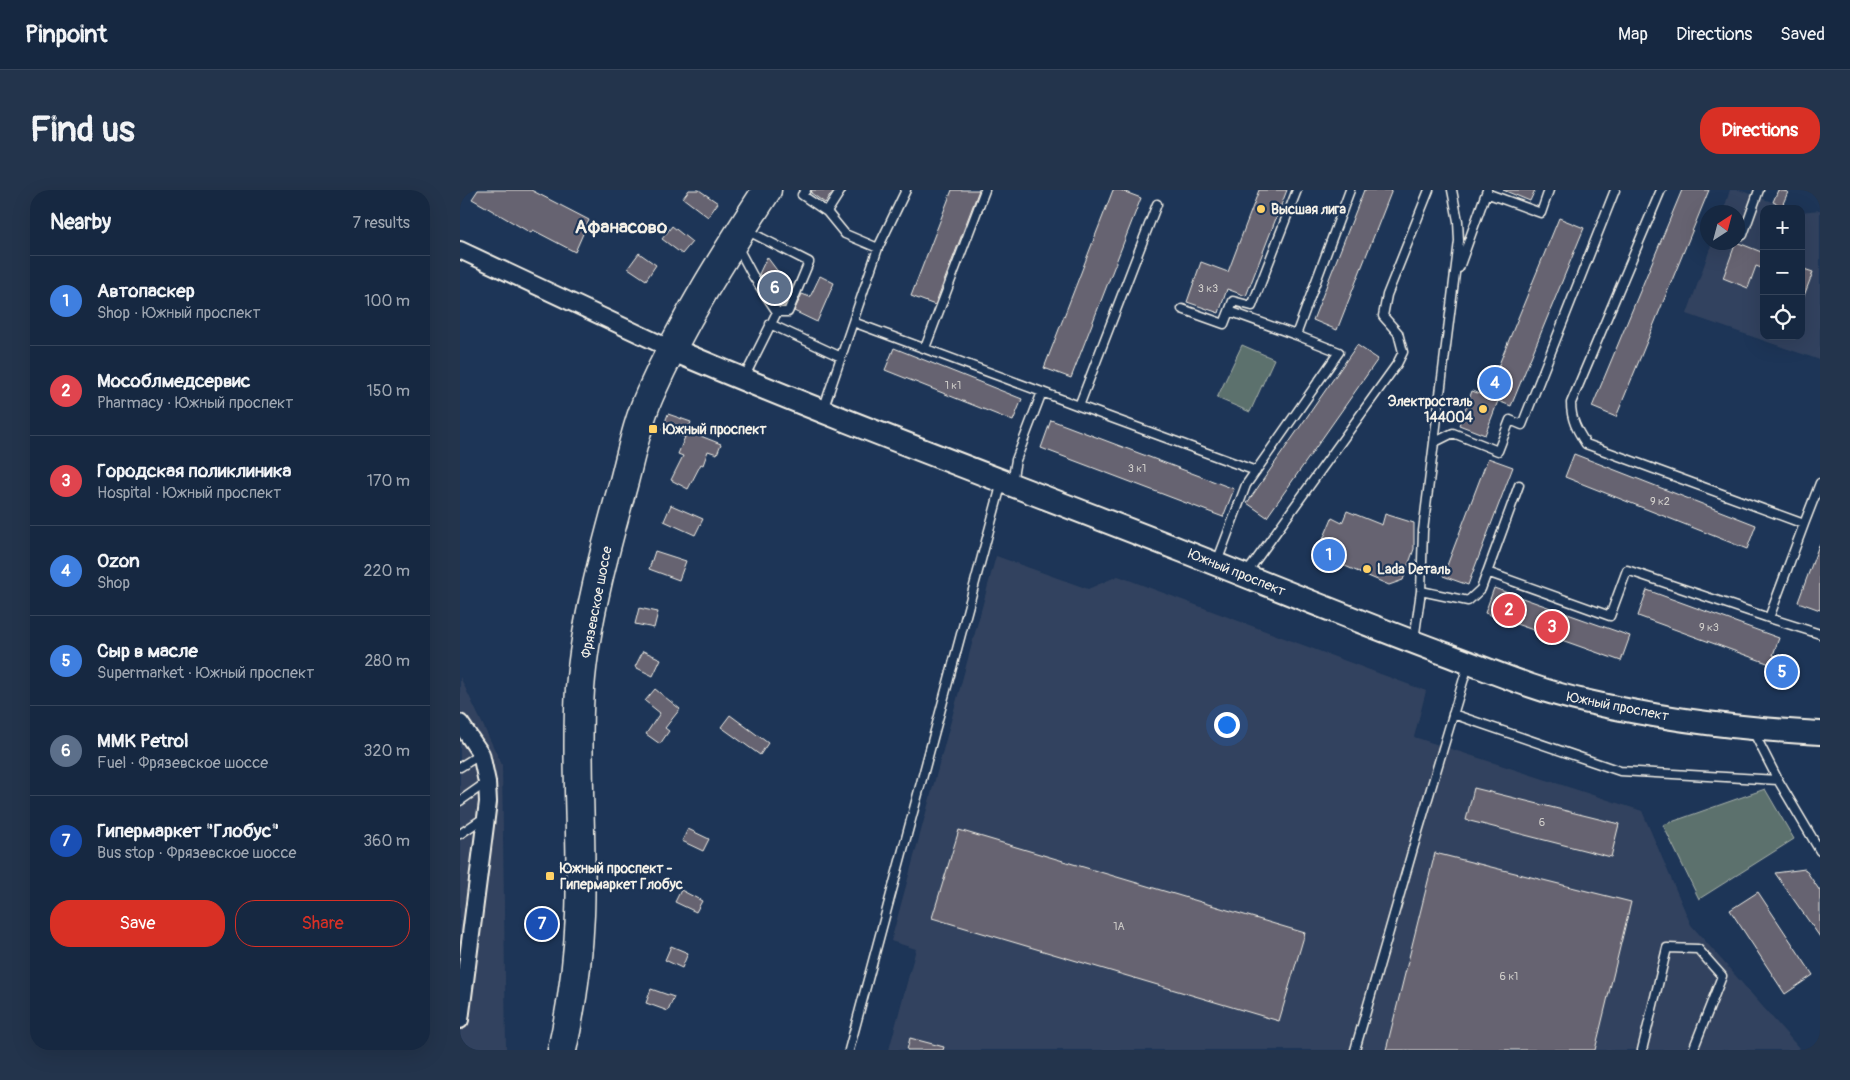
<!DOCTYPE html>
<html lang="en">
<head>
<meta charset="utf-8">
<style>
  :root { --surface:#162841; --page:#23344c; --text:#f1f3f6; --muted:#9ea6b1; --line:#35445a; --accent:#d93025 }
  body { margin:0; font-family:Pangolin,sans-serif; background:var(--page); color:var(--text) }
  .controls { position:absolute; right:15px; top:15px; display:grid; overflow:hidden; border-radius:10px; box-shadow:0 5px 20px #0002 }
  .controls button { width:45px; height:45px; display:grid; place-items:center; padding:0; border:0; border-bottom:1px solid var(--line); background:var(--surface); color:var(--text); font:25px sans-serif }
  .compass { position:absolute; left:1240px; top:15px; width:45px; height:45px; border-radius:50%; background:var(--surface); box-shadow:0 5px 20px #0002; rotate:36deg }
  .you { position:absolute; left:766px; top:534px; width:18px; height:18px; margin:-12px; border:4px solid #fff; border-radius:50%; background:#1a73e8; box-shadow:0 0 0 8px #1a73e833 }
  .badge { display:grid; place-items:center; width:32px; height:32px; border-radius:50%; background:var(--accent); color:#fff; font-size:16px; font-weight:700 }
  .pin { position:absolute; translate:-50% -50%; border:2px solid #fff; box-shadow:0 1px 5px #0006 }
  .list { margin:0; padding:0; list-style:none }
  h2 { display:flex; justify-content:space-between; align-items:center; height:65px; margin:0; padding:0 20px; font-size:21px }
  h2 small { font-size:16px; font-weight:400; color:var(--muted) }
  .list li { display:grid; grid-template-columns:32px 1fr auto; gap:15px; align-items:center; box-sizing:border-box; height:90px; padding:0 20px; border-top:1px solid var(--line) }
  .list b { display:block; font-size:19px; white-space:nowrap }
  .list p { margin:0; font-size:16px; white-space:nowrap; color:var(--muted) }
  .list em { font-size:16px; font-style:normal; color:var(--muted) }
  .actions { display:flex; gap:10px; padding:15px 20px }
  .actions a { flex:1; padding:11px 0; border:1px solid var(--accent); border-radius:20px; text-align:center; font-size:18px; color:var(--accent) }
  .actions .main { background:var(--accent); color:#fff }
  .icon { flex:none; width:28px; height:28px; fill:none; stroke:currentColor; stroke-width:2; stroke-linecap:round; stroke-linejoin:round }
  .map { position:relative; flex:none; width:1360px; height:860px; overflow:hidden; border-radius:20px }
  header { display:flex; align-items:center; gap:30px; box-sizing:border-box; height:70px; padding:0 25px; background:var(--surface); border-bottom:1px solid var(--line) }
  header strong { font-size:24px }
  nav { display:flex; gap:28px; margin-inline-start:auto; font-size:18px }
  .intro { display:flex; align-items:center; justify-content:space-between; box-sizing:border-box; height:120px; padding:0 30px }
  h1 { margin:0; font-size:35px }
  .button { padding:12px 22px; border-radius:20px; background:var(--accent); color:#fff; font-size:18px; font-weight:700 }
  main { display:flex; gap:30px; padding:0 30px }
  aside { flex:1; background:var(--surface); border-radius:20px; box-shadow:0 5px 20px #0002 }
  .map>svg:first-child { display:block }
</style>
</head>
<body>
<header>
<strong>Pinpoint</strong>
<nav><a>Map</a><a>Directions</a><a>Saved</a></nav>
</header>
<div class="intro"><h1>Find us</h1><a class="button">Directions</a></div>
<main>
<aside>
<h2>Nearby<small>7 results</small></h2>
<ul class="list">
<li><span class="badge" style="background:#3f7fe0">1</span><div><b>Автопаскер</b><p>Shop · Южный проспект</p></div><em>100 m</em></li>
<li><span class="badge" style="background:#e0444e">2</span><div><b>Мособлмедсервис</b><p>Pharmacy · Южный проспект</p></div><em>150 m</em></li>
<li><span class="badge" style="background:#e0444e">3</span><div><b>Городская поликлиника</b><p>Hospital · Южный проспект</p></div><em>170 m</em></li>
<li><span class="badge" style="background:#3f7fe0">4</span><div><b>Ozon</b><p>Shop</p></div><em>220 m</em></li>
<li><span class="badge" style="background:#3f7fe0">5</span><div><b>Сыр в масле</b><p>Supermarket · Южный проспект</p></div><em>280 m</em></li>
<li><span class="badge" style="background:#5c6f8a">6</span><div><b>MMK Petrol</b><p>Fuel · Фрязевское шоссе</p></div><em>320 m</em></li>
<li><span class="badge" style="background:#1a4fb4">7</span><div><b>Гипермаркет &quot;Глобус&quot;</b><p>Bus stop · Фрязевское шоссе</p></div><em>360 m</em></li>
</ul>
<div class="actions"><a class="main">Save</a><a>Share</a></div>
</aside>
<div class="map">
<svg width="1360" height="860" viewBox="0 0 1360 860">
  <rect width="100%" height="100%" fill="#1d3557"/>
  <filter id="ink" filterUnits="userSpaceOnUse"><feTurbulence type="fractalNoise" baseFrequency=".02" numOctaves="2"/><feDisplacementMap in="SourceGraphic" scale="10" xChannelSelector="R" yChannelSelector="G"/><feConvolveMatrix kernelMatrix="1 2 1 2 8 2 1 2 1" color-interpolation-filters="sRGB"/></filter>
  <g filter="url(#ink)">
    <path fill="#33435f" d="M 1270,0 L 1279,0 L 1331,19 L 1304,19 L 1304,146 L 1341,146 L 1341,22 L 1360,20 L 1360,170 L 1227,124 L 1252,53 L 1278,52 L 1278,22 L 1263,22 Z
      M 536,366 L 628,399 L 658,386 L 966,501 L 954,547 L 1182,621 L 1231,735 L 1339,858 L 1336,860 L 429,860 L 456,759 L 431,751 Z
      M 0,487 L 42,575 L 46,860 L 0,860 Z"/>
    <path fill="#5b716d" stroke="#a8b1aa" d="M 782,155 L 814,169 L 790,222 L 757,208 Z
      M 1305,599 L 1334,649 L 1239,709 L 1203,635 Z"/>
    <path fill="#666371" stroke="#f4f1e8" d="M 18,0 L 71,0 L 129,30 L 115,62 L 73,40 L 71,43 L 12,9 Z
      M 229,0 L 239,0 L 258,13 L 248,27 L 223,8 Z
      M 352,0 L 374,0 L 365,13 L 351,3 Z
      M 492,0 L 519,0 L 475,115 L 451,106 Z
      M 653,0 L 660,0 L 681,8 L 611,188 L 584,178 Z
      M 799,0 L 827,0 L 786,106 L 767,99 L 759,123 L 727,112 L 741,72 L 768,82 Z
      M 904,0 L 932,0 L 877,140 L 853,130 Z
      M 1043,0 L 1075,0 L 1070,11 Z
      M 1222,0 L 1249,0 L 1156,227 L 1132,217 Z
      M 1318,0 L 1328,2 L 1322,16 L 1313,12 Z
      M 1099,28 L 1124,38 L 1051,216 L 1038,211 L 1025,245 L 999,235 L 1012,201 L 1026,206 Z
      M 212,36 L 232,52 L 222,64 L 202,49 Z
      M 1276,52 L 1304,63 L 1304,79 L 1296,76 L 1288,98 L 1263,88 Z
      M 179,63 L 196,75 L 186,90 L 168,78 Z
      M 307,67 L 331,99 L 324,116 L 319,115 L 299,84 Z
      M 1341,78 L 1353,82 L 1342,111 L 1341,111 Z
      M 360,86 L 374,93 L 357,132 L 334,121 L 342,104 L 350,107 Z
      M 897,155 L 918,169 L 807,327 L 787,313 Z
      M 434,158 L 562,209 L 553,231 L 425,180 Z
      M 208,224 L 231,232 L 228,241 L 261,254 L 257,264 L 248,261 L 243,275 L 241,274 L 228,299 L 211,290 L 223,266 L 218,264 L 225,247 L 202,240 Z
      M 591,230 L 774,299 L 763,327 L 581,258 Z
      M 1114,264 L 1296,335 L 1287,359 L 1105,287 Z
      M 1028,268 L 1053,277 L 1008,395 L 983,386 Z
      M 211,315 L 243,329 L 235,345 L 204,331 Z
      M 887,321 L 922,335 L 925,324 L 954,333 L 954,359 L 943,390 L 929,395 L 857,364 L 872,328 L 882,333 Z
      M 1359,355 L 1360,355 L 1360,420 L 1338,412 Z
      M 195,361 L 226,371 L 219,390 L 189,379 Z
      M 1034,398 L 1170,446 L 1161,471 L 1025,423 Z
      M 1187,400 L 1319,448 L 1313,465 L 1332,471 L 1327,486 L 1308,480 L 1310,474 L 1178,426 Z
      M 179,418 L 198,422 L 194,438 L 175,434 Z
      M 183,461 L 201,469 L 193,486 L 175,477 Z
      M 195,499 L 220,519 L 205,538 L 209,541 L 200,554 L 186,544 L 200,523 L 185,511 Z
      M 270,525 L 308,553 L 300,565 L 261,537 Z
      M 1014,598 L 1159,634 L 1151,667 L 1006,630 Z
      M 228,639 L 249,649 L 243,661 L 222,651 Z
      M 499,640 L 845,743 L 819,831 L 472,728 Z
      M 975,663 L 1171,712 L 1135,860 L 926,860 Z
      M 1345,679 L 1360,701 L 1360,747 L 1315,683 Z
      M 221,700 L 242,711 L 236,722 L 215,712 Z
      M 1298,702 L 1353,785 L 1325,804 L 1270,720 Z
      M 211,756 L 228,763 L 222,778 L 205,770 Z
      M 191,799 L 214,807 L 208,821 L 186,813 Z
      M 450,848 L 484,857 L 483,860 L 447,860 Z"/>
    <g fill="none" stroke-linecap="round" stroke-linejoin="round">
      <defs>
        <path id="lane" d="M 346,0 L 342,5 L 367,22 L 385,44 L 418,58
          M 1201,0 L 1111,213 C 1111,230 1117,240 1126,254 L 1344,334 L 1360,293
          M 1026,3 L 1081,23 L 1089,0
          M 367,22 L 381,0
          M 286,40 L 349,72 L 328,122 L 317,122
          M 1283,45 L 1299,0
          M 277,56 L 293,86 L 317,122 L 284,188
          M 999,78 L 1027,0
          M 722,119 L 764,134 L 773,111 L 792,116 L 837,0
          M 769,121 L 836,145
          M 393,132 L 582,202
          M 310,134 L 381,167
          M 465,158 L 525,0
          M 619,216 L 796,281
          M 363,220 L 418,58 L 446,0
          M 975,252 L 993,243 L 1038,261 L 1050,230 L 1062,235 L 1155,0
          M 552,292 L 556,270 L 582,202 L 619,216 L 697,14
          M 1344,334 L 1309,428 L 1360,444
          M 757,372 L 786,295 L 879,162 L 836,145 L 890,0
          M 1027,382 L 1150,426 L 1167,380 L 1309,428
          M 786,384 L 937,174 L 943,162 L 938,143 L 923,126 L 927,105 L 969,0
          M 961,401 L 1008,411 L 1021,399 L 1059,295
          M 954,450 L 961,401 L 963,341 L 999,51 L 998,31 L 992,0
          M 993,524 L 1160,581 L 1318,590
          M 1293,541 L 1318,590 L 1360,661
          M 0,577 L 21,564
          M 0,611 L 27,592
          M 0,644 L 25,627
          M 389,860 L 542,292
          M 895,860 L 954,655 L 1008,475
          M 1182,860 L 1207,758 L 1238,759 L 1262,786 L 1233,860"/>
        <path id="street" d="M 0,60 L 211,159
          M 0,533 L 21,564 L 27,592 L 28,612 L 0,830"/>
        <path id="secondary" d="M 211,159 C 380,231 552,294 723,361 C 812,396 901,433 991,466 C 1034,482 1078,501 1124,511 C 1201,529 1281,539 1360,543"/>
        <path id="highway" d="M 102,860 C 112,816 118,771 120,725 C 123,650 115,574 120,499 C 125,433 145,359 163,295 C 171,265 177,233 190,204 C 222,132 264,66 307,0"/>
      </defs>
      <use href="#lane" stroke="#f4f1e8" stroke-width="11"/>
      <use href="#street" stroke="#f4f1e8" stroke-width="20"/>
      <use href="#secondary" stroke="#f4f1e8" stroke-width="26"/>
      <use href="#highway" stroke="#f4f1e8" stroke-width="31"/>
      <use href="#lane" stroke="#1d3557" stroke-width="8"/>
      <use href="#street" stroke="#1d3557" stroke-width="16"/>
      <use href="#secondary" stroke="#1d3557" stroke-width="22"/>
      <use href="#highway" stroke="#1d3557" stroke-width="28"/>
    </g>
  </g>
  <g fill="#ffd166" stroke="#1d3557" stroke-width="2">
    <circle cx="801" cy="19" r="5"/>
    <circle cx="1023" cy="219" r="5"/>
    <rect x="188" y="234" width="10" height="10" rx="2.5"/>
    <circle cx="907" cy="379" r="5"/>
    <rect x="85" y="681" width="10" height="10" rx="2.5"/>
  </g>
  <g text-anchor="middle" stroke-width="4.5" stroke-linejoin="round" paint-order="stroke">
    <g font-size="11" fill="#d0ceca">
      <text x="748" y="102">3 к3</text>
      <text x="493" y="199">1 к1</text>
      <text x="677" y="282">3 к1</text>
      <text x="1200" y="315">9 к2</text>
      <text x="1249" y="441">9 к3</text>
      <text x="1082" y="636">6</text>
      <text x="659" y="740">1А</text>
      <text x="1049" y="790">6 к1</text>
    </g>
    <g font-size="14" font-weight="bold" fill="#f4f1e8" stroke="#1d3557" text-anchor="start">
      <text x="811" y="24">Высшая лига</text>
      <text x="1013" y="216" text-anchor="end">Электросталь<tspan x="1013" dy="16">144004</tspan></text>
      <text x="203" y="244">Южный проспект</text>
      <text x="917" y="384">Lada Dеталь</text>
      <text x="100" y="683">Южный проспект -<tspan x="100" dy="16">Гипермаркет Глобус</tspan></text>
    </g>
    <g font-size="14" fill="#f4f1e8" stroke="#1d3557">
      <text transform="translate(777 382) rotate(22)" y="5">Южный проспект</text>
      <text transform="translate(136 412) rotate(-79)" y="5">Фрязевское шоссе</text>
      <text transform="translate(1158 516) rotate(11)" y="5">Южный проспект</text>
    </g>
    <g font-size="19" font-weight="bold" fill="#f4f1e8" stroke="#1d3557">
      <text x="161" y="43">Афанасово</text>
    </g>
  </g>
</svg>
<div class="controls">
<button>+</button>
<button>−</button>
<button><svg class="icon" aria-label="locate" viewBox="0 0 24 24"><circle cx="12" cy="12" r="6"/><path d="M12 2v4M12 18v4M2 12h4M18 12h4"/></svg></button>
</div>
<svg class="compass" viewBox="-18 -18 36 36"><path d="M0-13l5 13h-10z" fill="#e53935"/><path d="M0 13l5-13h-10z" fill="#9ea6b1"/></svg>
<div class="you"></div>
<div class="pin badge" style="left:869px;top:365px;background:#3f7fe0">1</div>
<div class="pin badge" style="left:1049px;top:420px;background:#e0444e">2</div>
<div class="pin badge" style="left:1092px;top:437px;background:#e0444e">3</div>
<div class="pin badge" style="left:1035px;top:193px;background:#3f7fe0">4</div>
<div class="pin badge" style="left:1322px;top:482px;background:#3f7fe0">5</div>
<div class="pin badge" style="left:315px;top:98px;background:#5c6f8a">6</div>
<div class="pin badge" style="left:82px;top:734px;background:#1a4fb4">7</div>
</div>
</main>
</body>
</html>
